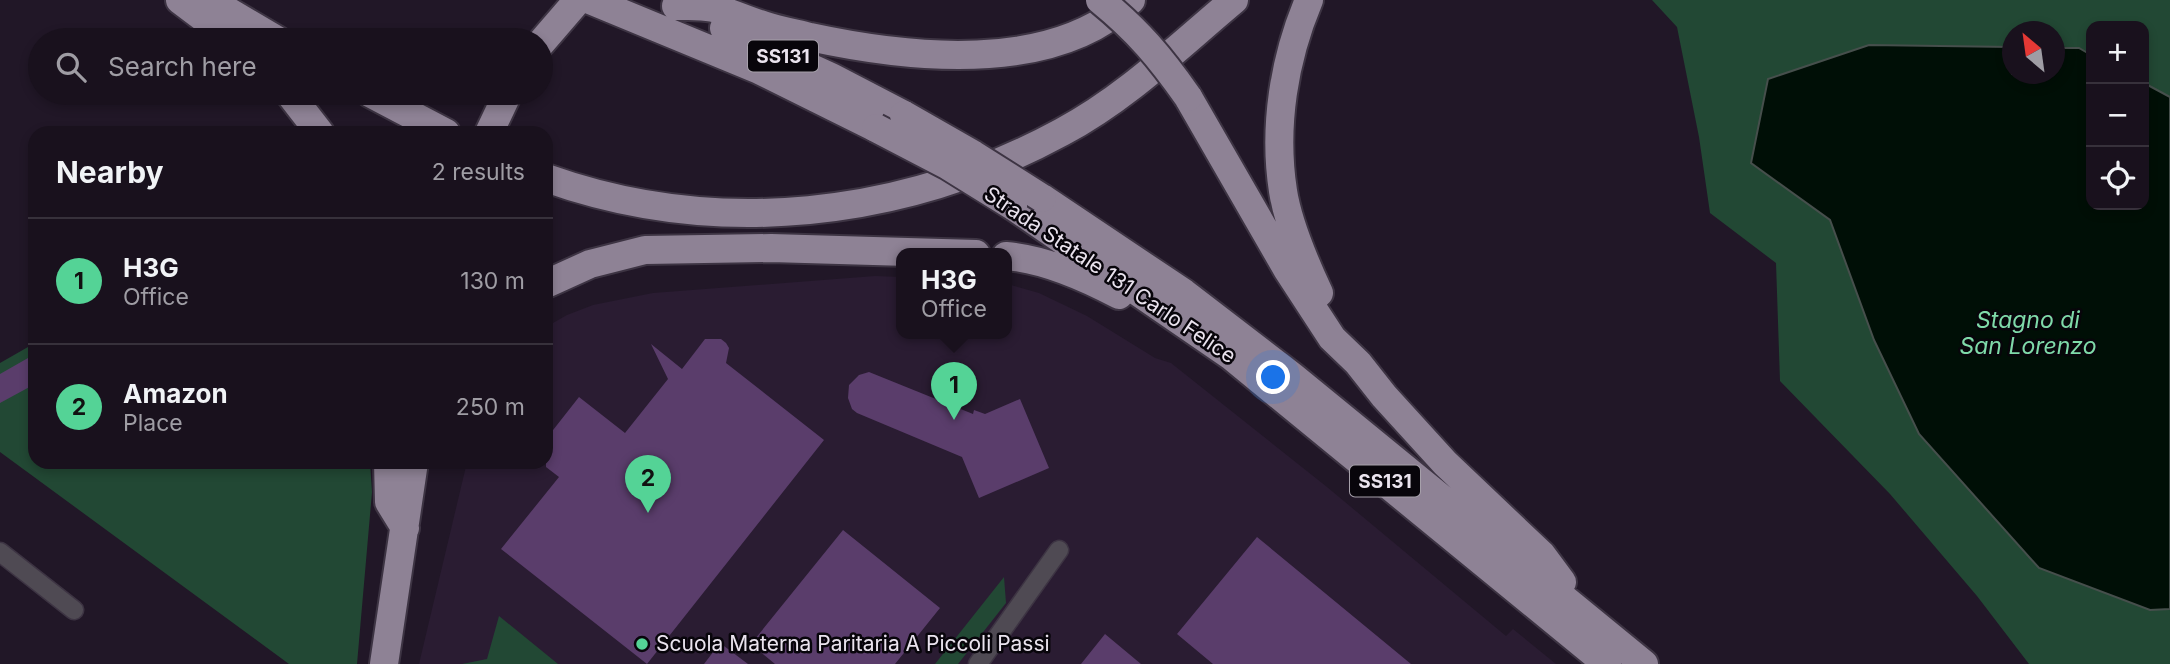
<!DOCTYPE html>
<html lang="en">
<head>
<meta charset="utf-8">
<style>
  :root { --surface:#19111d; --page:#221a26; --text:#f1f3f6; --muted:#9f9da4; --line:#37313b; --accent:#54d396 }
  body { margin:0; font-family:Inter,sans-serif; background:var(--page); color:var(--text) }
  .controls { position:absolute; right:21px; top:21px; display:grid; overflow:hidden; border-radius:14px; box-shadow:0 4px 10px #0003 }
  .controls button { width:63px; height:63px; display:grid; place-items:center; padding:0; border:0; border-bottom:2px solid var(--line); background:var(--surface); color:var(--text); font:35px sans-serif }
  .compass { position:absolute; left:2002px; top:21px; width:63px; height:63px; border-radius:50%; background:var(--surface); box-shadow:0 4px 10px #0003; rotate:331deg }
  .you { position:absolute; left:1274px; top:378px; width:24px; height:24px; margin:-18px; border:5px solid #fff; border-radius:50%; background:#1a73e8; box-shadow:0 0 0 10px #1a73e833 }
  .badge { display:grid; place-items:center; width:46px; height:46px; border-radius:50%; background:var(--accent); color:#111; font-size:23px; font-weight:700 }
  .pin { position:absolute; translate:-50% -58px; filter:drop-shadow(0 2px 4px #0008) }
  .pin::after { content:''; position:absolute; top:37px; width:24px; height:21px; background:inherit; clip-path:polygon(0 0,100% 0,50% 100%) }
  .popup { position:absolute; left:896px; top:248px; width:116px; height:91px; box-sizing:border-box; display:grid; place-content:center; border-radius:14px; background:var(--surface); filter:drop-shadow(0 2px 5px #0005); font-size:23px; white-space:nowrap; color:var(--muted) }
  .popup b { font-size:26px; color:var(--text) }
  .popup::after { content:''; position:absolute; left:50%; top:100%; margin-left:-14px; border:14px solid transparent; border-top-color:var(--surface) }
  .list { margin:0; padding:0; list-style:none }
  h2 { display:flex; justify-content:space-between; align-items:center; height:91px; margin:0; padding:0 28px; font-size:30px }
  h2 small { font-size:23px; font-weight:400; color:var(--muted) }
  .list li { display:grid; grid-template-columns:46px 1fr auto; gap:21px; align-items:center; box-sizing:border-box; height:126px; padding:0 28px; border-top:2px solid var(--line) }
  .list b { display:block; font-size:26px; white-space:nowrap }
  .list p { margin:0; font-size:23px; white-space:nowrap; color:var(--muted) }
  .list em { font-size:23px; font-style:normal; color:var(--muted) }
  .icon { flex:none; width:38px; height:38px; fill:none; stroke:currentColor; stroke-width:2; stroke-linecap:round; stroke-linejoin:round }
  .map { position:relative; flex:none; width:2170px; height:664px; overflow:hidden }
  .search { position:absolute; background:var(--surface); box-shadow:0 4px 10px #0003; left:28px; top:28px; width:525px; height:77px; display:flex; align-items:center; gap:18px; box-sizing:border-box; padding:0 24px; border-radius:38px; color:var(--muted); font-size:26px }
  .panel { position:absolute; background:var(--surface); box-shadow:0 4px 10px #0003; left:28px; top:126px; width:525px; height:343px; border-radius:21px }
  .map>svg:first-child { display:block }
</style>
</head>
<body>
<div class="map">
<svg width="2170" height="664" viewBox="0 0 2170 664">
  <rect width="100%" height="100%" fill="#211727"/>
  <path fill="#2a1c32" d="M 875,276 L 901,277 L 902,334 L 1006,334 L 1007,284 L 1039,293 L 1087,316 L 1155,358 L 1171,363 L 1327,487 L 1506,636 L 1513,629 L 1556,664 L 419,664 L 467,462 L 546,462 L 546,327 L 567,315 L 593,305 L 653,293 Z"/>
  <path fill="#224834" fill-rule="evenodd" d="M 1652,0 L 2170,0 L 2170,664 L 2029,664 L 1977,596 L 1890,494 L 1780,381 L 1776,263 L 1710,213 L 1699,137 L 1677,27 ZM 2091,26 L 2144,26 L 2144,205 L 2091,205 ZM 2012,32 L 2054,32 L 2054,74 L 2012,74 Z
    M 35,343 L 35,462 L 370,462 L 372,492 L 357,664 L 289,664 L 0,452 L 0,363 Z
    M 1004,577 L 1006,603 L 958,664 L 935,664 Z
    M 499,616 L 558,664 L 462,664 L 487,659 Z"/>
  <path fill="#000f06" stroke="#464f4c" stroke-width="2" d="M 1869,45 L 2012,47 L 2012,74 L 2054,74 L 2055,48 L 2079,48 L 2091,55 L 2091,205 L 2144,205 L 2144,83 L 2170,97 L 2170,609 L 2150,610 L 2039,568 L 1919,434 L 1874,340 L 1830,220 L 1751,163 L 1768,79 Z"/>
  <path fill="#5a3d6b" d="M 705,339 L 721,339 L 726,343 L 729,348 L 726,363 L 824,440 L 647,664 L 501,549 L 559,477 L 546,467 L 546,439 L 579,397 L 625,433 L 668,379 L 651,344 L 682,369 Z
    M 35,354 L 35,384 L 0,403 L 0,374 Z
    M 869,372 L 973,414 L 974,410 L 985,414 L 1020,399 L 1049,468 L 979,498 L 962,457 L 857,413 L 852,409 L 848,398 L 849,385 L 859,375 Z
    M 843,530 L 940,608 L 895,664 L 775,664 L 751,644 Z
    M 1257,537 L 1411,664 L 1213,664 L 1177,634 Z
    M 1105,634 L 1141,664 L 1081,664 Z
    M 720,643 L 748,664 L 704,664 Z"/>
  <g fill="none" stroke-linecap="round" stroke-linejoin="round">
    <defs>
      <path id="minor" d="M 0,552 L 74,610
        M 978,664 L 1059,550"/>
      <path id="trunk" d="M 180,0 L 233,40
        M 209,0 L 277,40
        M 590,0 L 757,69 L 876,128
        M 1309,0 C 1284,59 1273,127 1283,191 C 1288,224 1305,263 1319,293
        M 676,6 C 687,6 701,5 713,8 C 730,12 746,20 763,25 C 778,30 794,33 810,37 C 907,58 1052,75 1131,0
        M 724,28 L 831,77 L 904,115
        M 541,43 L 578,0
        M 289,93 L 320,133
        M 370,93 L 446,133
        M 1188,97 L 1287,269 L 1332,338 L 1358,363 L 1384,396 L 1445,463 L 1542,555 L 1562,582
        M 489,133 L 508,93
        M 546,178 C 717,239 904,218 1062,132 C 1126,98 1179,46 1234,0
        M 1042,198 L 1184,293 L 1292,376 L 1644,664
        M 1013,206 L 1231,356 L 1607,664
        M 1006,256 C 1045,259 1085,277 1119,295
        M 546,284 L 590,264 L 645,250 L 771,248 L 976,254
        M 388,462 L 389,502 L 405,528
        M 384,664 L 414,462"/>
    </defs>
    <use href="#minor" stroke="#3d3443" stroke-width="21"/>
    <use href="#trunk" stroke="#3d3443" stroke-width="32"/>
    <use href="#minor" stroke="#4f4a53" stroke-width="18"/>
    <use href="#trunk" stroke="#8e8295" stroke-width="28"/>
    <defs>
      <path id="trunk-bridge" d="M 1100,0 C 1138,31 1160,57 1188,97
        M 904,115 L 974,155 L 1042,198
        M 876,128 L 947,165 L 1013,206"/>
    </defs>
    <use href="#trunk-bridge" stroke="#3d3443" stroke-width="32" stroke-linecap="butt"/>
    <use href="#trunk-bridge" stroke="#8e8295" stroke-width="28"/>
  </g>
  <circle fill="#54d396" stroke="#08050b" stroke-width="2.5" cx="642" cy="644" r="7"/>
  <g text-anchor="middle" stroke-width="5" stroke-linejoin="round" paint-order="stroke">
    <g fill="#08050b" stroke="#a6a0aa" stroke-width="2">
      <rect x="748" y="40.5" width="70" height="31" rx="5"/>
      <rect x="1350" y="465.5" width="70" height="31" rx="5"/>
    </g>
    <g font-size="19" font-weight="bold" fill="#eae3ee">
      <text x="783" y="63">SS131</text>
      <text x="1385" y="488">SS131</text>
    </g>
    <g font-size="21" fill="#eae3ee" stroke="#08050b">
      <text transform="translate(1110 275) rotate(34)" y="7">Strada Statale 131 Carlo Felice</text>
    </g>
    <g font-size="21" fill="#eae3ee" stroke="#08050b" text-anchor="start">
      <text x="656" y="651">Scuola Materna Paritaria A Piccoli Passi</text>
    </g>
    <g font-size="23" font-style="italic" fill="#7fdaa9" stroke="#08050b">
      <text x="2028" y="328">Stagno di<tspan x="2028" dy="26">San Lorenzo</tspan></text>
    </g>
  </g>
</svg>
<div class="controls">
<button>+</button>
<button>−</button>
<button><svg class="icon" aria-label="locate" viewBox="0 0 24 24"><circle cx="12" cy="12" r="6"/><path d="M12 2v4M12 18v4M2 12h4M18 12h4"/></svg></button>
</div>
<svg class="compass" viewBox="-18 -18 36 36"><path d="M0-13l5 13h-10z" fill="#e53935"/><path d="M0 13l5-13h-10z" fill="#9f9da4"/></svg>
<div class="you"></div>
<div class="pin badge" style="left:954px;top:420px">1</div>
<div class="popup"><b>H3G</b>Office</div>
<div class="pin badge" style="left:648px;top:513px">2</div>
<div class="search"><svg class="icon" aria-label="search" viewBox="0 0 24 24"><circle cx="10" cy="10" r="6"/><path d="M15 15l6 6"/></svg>Search here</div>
<section class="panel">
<h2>Nearby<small>2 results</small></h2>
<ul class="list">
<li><span class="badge">1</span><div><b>H3G</b><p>Office</p></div><em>130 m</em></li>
<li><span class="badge">2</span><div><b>Amazon</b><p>Place</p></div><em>250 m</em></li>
</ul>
</section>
</div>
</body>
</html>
